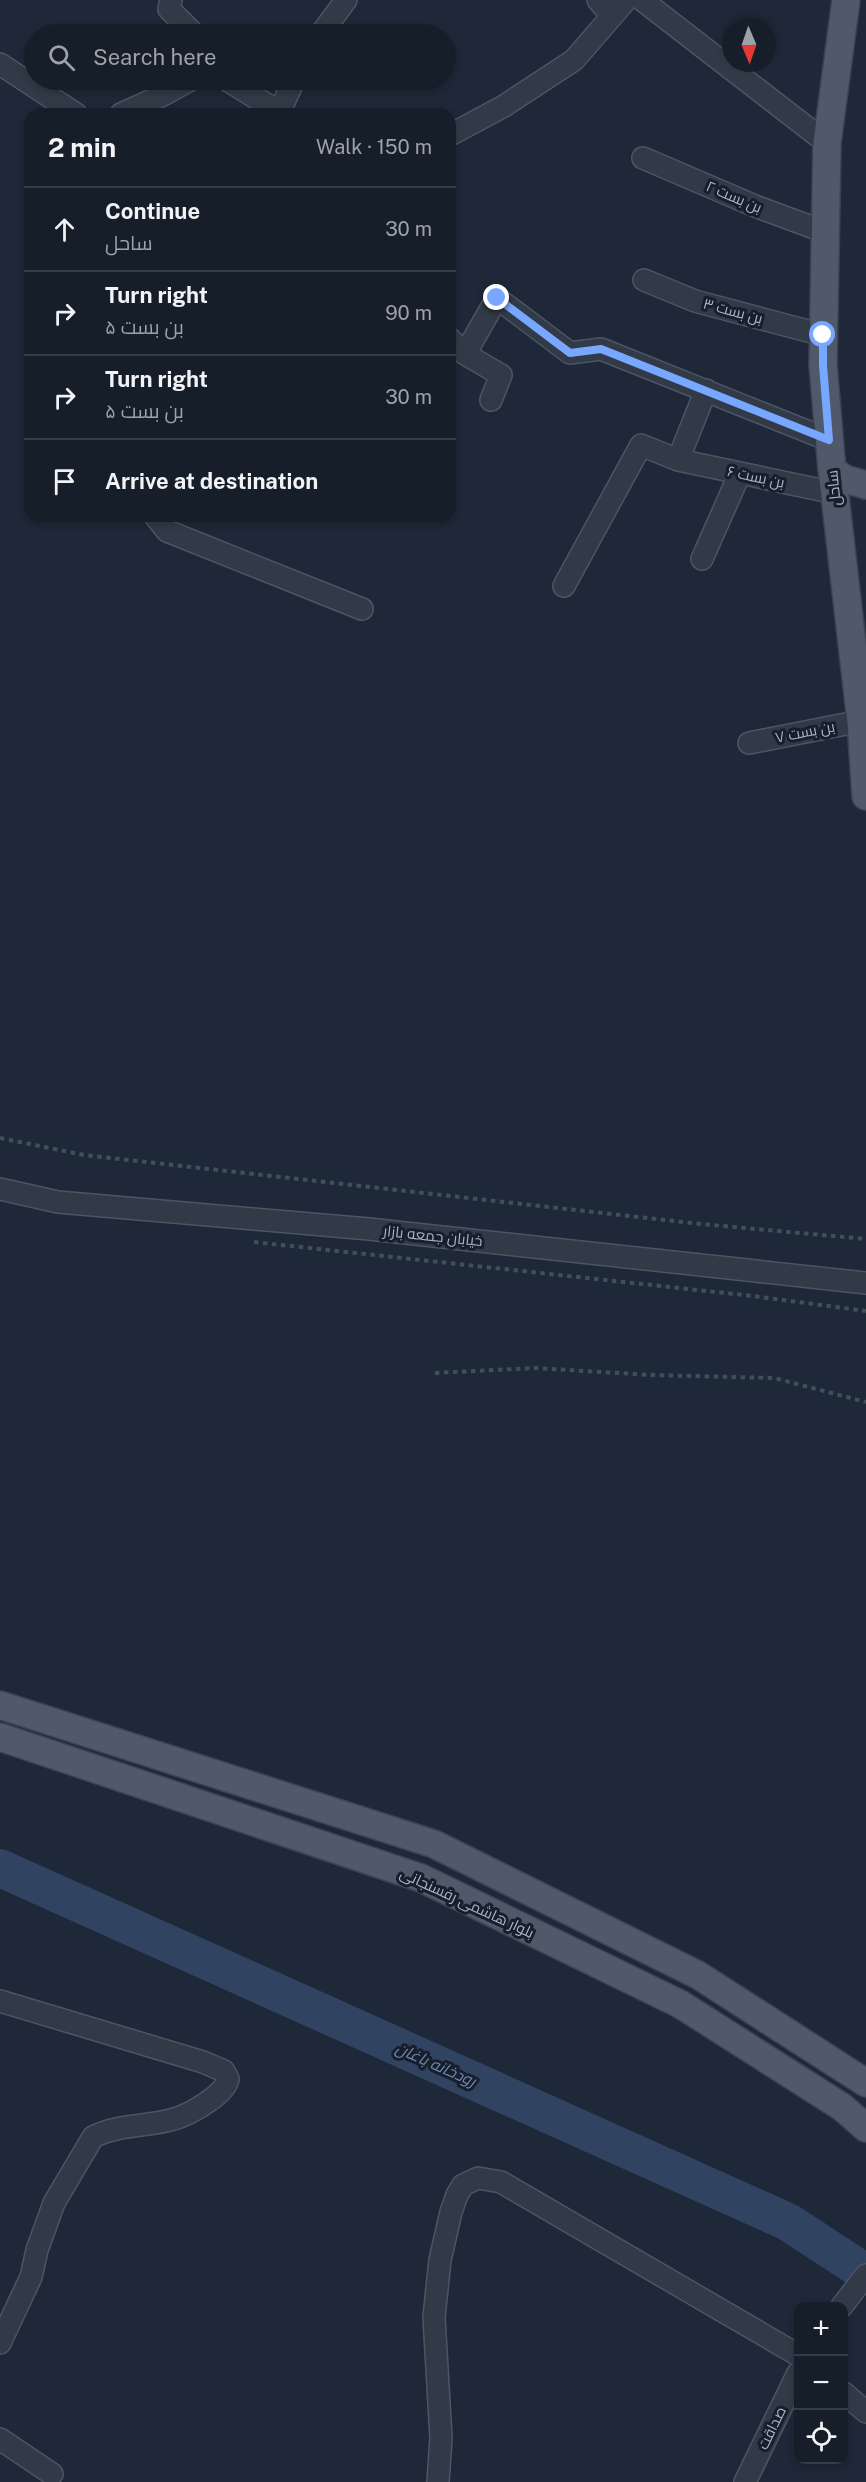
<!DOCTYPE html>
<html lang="en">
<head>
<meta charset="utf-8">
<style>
  :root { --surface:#161e2a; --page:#232b36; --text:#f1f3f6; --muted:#9ea2a8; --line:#353c47 }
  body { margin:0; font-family:"Public Sans",Cairo,sans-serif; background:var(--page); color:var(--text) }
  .controls { position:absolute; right:18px; bottom:18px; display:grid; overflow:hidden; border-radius:12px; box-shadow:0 3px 9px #0003 }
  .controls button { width:54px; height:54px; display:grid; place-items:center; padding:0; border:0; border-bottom:2px solid var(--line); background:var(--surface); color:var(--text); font:30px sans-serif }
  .compass { position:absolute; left:722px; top:18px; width:54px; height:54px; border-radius:50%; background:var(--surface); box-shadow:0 3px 9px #0003; rotate:178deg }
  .stop { position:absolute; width:18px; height:18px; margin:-14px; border:4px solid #77a7fe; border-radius:50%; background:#fff }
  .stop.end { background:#77a7fe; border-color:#fff; box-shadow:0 2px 6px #0008 }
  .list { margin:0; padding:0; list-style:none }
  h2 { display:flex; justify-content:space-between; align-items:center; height:78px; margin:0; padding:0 24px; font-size:26px }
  h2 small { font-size:20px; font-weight:400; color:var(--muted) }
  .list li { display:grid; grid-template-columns:39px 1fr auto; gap:18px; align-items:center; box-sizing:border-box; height:84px; padding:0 24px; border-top:2px solid var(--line) }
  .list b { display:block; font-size:22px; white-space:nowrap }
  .list p { margin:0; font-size:20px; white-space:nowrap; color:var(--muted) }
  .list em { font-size:20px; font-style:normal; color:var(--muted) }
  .icon { flex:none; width:33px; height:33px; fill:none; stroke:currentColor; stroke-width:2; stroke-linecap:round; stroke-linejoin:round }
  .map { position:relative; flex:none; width:866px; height:2482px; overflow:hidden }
  .search { position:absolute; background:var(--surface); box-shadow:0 3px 9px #0003; left:24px; top:24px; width:432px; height:66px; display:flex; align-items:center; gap:15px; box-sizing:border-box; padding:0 21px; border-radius:33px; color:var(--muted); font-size:22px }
  .panel { position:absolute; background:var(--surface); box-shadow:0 3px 9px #0003; left:24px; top:108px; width:432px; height:414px; border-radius:18px }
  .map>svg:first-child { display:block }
</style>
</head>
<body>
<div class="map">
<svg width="866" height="2482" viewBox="0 0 866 2482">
  <rect width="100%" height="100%" fill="#1e2838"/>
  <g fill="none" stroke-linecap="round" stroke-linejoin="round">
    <path stroke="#304360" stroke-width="38" d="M 0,1868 L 788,2222 L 866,2273"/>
    <defs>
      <path id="minor" d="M 171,0 L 169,9 L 194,34
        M 598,0 L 612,16
        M 642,0 L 827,143
        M 321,34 L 346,0
        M 0,64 L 76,114
        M 227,80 L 282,114
        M 280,111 L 294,80
        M 121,114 L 161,96 L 190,80
        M 450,135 L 504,106 L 574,60 L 626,0
        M 643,158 L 755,206 L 825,232
        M 644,280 L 695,301 L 823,335
        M 450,339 L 465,354 L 497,298 L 570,353 L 601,349 L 829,440
        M 465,354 L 501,375 L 491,400
        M 678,460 L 835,493
        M 155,516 L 167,531 L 362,609
        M 702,559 L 740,473
        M 564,586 L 641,445 L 678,460 L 706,390
        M 749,743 L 861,721
        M 0,1189 L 58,1202 L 369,1229 L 866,1283
        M 0,2001 L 203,2062 L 224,2071 L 228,2079 C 226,2094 189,2115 174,2119 C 147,2127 118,2124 93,2137 L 54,2203 L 37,2250 L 31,2277 L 0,2343
        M 842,2306 L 866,2275
        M 844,2393 L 866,2412
        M 0,2439 L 52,2474
        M 438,2482 L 441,2438 L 434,2317 L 440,2260 L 451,2212 L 457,2195 L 463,2185 L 478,2178 L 501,2182 L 798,2355
        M 745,2482 L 798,2373"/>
      <path id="major" d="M 846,0 L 827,143 L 823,365 L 832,470 L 861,721 L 866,796
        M 832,470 L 845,479 L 866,485
        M 0,1705 L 434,1844 L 698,1975 L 866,2083
        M 0,1737 L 421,1878 L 680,2004 L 842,2107 L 866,2128"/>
    </defs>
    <use href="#minor" stroke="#4c5563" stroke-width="24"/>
    <use href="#major" stroke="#3b4352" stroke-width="30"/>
    <path stroke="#3e5256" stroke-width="4" stroke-dasharray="4.5 4.5" stroke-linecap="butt" d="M 0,1138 L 84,1155 L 701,1224 L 866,1239
      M 254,1242 L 753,1296 L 866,1311
      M 435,1373 L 535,1368 L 651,1375 L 774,1378 L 866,1402"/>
    <use href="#minor" stroke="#323a48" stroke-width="21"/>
    <use href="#major" stroke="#4f5969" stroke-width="27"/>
  </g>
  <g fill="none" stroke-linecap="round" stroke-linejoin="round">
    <path stroke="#77a7fe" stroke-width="8" d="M 497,298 L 570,353 L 601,349 L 829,440 L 823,365 L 823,335"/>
  </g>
  <g text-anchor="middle" stroke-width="6" stroke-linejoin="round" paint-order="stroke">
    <g font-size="15" fill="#acb5c5" stroke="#171f2c">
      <text transform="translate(734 197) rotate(23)" y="5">بن بست ۲</text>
      <text transform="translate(733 311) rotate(15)" y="5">بن بست ۳</text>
      <text transform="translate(756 477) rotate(12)" y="5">بن بست ۶</text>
      <text transform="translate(834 488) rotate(-96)" y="5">ساحل</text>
      <text transform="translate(805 732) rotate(-11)" y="5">بن بست ۷</text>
      <text transform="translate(433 1236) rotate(6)" y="5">خیابان جمعه بازار</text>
      <text transform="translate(467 1903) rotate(25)" y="5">بلوار هاشمی رفسنجانی</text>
      <text transform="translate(772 2428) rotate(-64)" y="5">صداقت</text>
    </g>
    <g font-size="16" font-style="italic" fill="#728ab0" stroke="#171f2c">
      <text transform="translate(436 2064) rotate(24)" y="6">رودخانه باغان</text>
    </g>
  </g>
</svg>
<div class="controls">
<button>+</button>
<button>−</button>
<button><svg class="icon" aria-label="locate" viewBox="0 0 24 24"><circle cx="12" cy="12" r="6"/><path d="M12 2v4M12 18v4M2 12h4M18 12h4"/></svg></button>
</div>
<svg class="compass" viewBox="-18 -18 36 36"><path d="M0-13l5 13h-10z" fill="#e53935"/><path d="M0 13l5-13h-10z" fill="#9ea2a8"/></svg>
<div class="stop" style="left:823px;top:335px"></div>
<div class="stop end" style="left:497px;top:298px"></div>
<div class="search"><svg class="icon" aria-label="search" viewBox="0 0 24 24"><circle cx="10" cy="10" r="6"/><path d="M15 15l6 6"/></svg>Search here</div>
<section class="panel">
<h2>2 min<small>Walk · 150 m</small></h2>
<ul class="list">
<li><svg class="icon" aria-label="ahead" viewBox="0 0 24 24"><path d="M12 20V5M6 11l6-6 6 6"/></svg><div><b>Continue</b><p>ساحل</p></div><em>30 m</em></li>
<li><svg class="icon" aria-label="right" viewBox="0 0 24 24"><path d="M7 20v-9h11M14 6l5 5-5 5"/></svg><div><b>Turn right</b><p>بن بست ۵</p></div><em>90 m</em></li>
<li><svg class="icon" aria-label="right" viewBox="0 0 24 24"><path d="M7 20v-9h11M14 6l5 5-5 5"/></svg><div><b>Turn right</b><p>بن بست ۵</p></div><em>30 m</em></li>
<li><svg class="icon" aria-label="arrive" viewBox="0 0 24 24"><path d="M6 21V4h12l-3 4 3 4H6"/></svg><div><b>Arrive at destination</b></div></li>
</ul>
</section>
</div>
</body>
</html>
